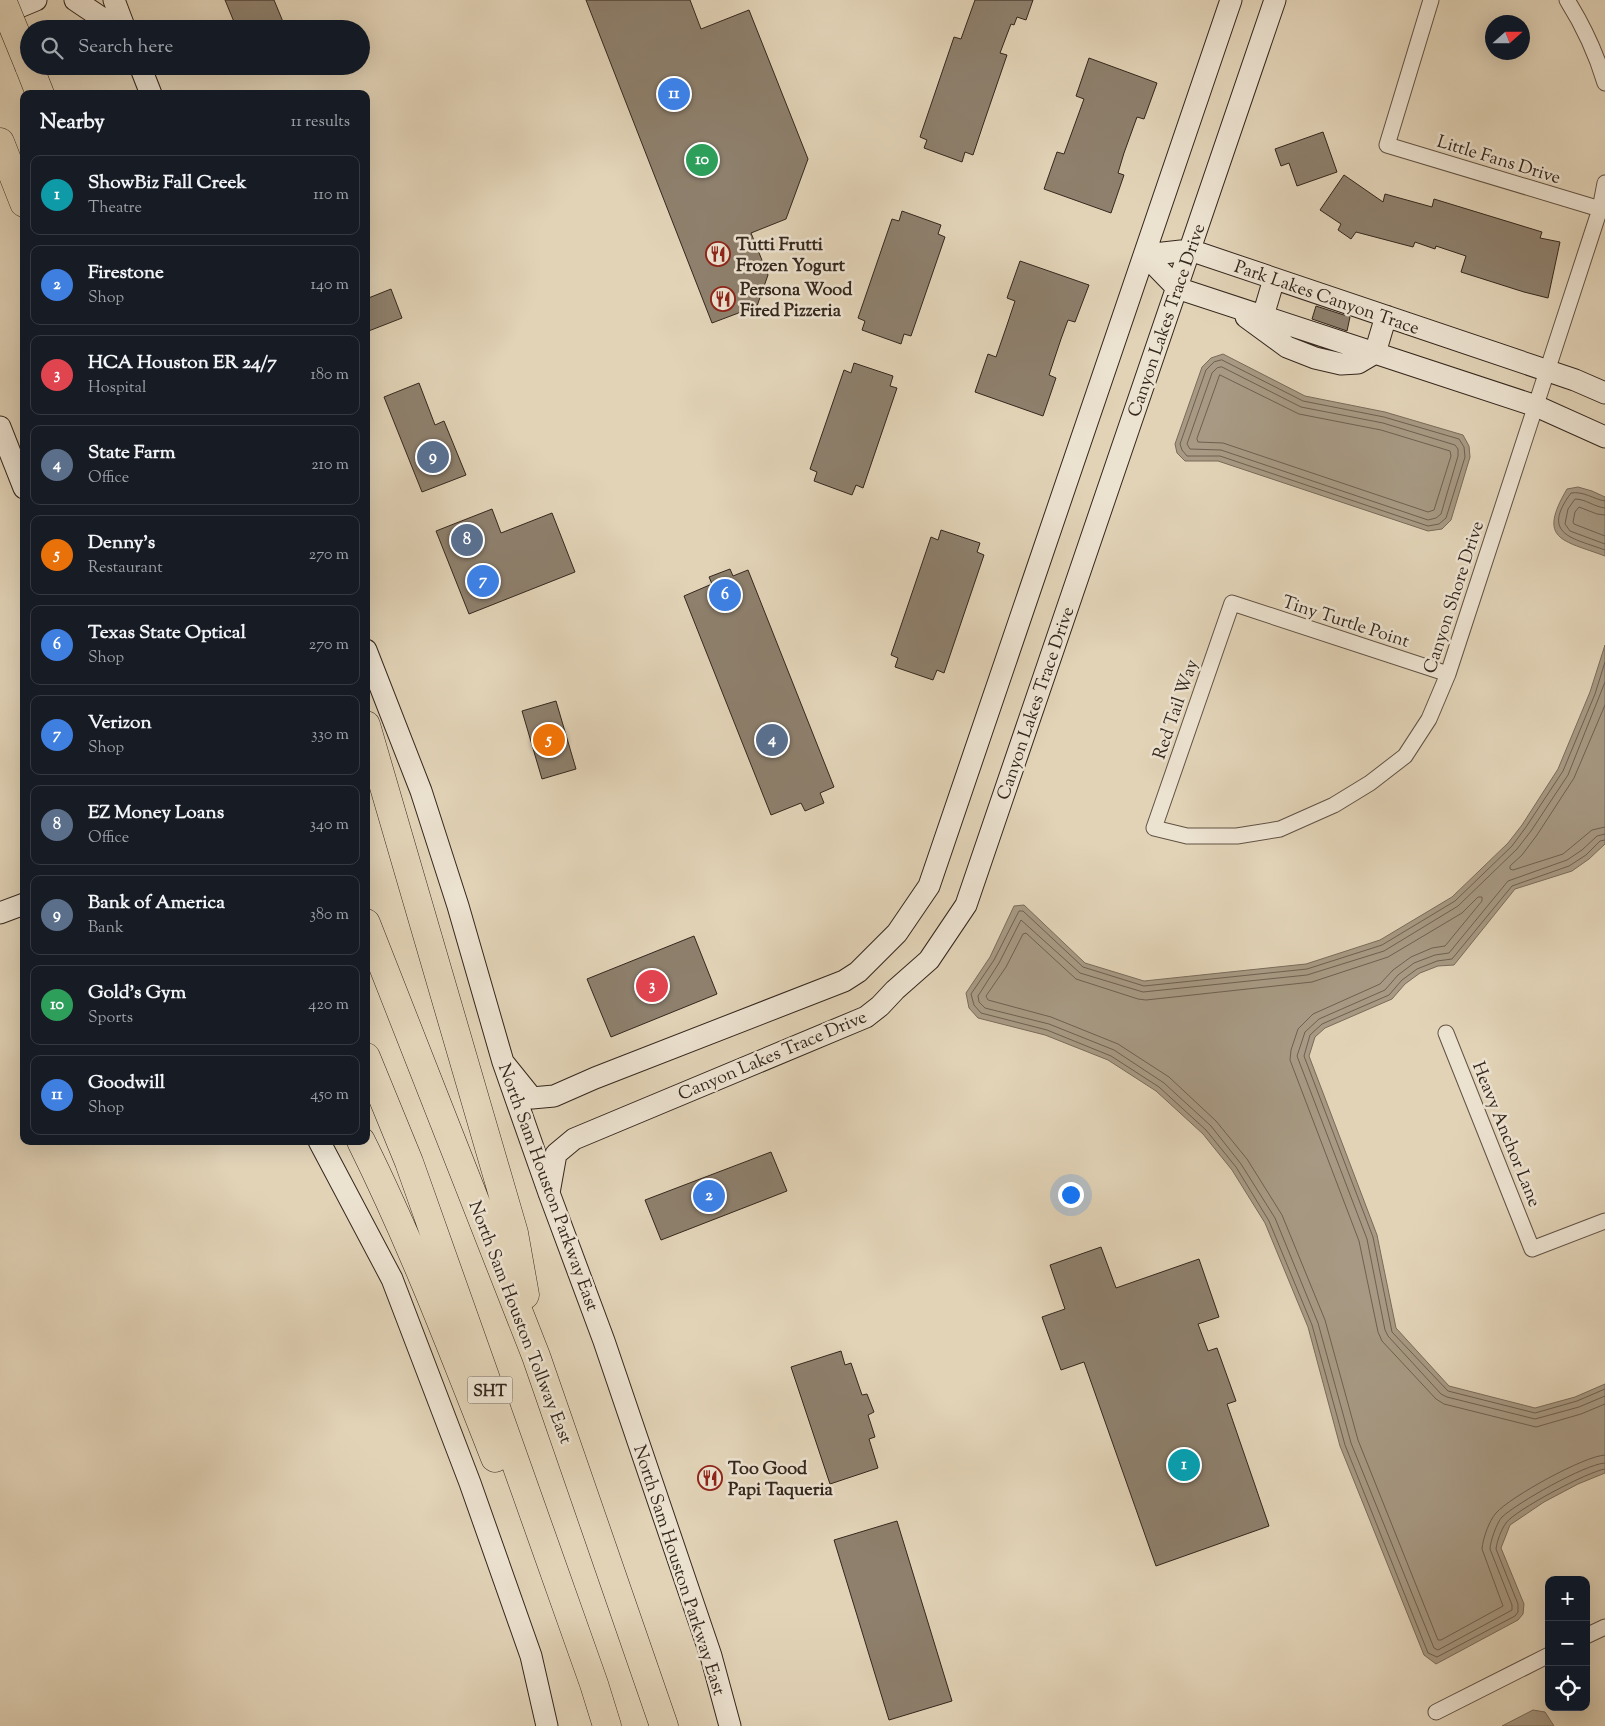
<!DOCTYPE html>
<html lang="en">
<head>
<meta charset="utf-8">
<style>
  :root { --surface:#171b24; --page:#242831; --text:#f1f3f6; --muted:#9ea1a6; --line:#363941; --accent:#c59692 }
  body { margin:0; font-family:"Sorts Mill Goudy",serif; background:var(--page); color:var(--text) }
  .controls { position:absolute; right:15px; bottom:15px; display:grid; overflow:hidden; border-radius:10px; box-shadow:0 5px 20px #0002 }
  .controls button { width:45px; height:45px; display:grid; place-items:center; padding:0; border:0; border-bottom:1px solid var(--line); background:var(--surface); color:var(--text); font:25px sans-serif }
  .compass { position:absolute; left:1485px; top:15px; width:45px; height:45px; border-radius:50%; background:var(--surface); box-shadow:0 5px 20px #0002; rotate:69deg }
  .you { position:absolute; left:1070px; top:1194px; width:18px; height:18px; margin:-12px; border:4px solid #fff; border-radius:50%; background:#1a73e8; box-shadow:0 0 0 8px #1a73e833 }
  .badge { display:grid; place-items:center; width:32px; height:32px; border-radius:50%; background:var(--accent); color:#fff; font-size:16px; font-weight:700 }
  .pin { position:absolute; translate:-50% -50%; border:2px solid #fff; box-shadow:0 1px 5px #0006 }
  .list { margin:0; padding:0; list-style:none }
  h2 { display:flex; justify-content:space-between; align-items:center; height:65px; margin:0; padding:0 20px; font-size:21px }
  h2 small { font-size:16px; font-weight:400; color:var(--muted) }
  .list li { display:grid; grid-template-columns:32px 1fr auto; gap:15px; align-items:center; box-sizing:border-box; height:80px; margin:0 10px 10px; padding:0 10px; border:1px solid var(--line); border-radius:10px }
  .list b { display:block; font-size:19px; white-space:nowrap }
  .list p { margin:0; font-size:16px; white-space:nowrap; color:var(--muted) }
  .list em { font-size:16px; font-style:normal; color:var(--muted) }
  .icon { flex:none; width:28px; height:28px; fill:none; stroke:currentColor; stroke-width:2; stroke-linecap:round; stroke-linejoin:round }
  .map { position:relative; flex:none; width:1605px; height:1726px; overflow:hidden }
  .search { position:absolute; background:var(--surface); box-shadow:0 5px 20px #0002; left:20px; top:20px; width:350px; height:55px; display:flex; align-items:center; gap:12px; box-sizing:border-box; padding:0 18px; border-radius:28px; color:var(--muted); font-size:19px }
  .panel { position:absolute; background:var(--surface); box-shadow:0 5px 20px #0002; left:20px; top:90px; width:350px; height:1055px; border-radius:10px }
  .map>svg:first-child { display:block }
</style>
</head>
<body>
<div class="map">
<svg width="1605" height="1726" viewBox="0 0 1605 1726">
  <rect width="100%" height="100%" fill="#e2d3b7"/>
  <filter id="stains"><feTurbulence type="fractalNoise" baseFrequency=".004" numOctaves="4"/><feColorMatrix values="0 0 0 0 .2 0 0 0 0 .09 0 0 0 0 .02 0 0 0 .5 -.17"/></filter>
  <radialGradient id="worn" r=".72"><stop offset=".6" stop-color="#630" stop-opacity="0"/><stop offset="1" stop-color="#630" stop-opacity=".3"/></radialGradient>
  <path fill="#a79983" stroke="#796b5a" d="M 1223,354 L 1305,396 L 1385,412 L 1463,435 L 1469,446 L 1470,457 L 1451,520 L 1442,529 L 1428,531 L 1218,461 L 1185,461 L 1177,453 L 1175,444 L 1202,367 L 1211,358 Z
    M 1578,487 L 1592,491 L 1605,497 L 1605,556 C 1562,540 1537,540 1567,489 Z
    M 1605,645 L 1605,844 L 1589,859 L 1572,871 L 1515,889 L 1454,965 L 1438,966 L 1420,973 L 1405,984 L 1392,999 L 1325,1028 L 1315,1037 L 1309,1056 L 1377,1235 L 1396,1328 L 1449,1386 L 1535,1408 L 1575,1397 L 1605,1384 L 1605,1473 L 1578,1484 L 1544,1502 L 1510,1525 L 1501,1548 L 1524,1604 L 1523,1614 L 1518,1620 L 1436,1664 L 1424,1655 L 1340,1446 L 1308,1327 L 1265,1223 L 1232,1170 L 1203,1134 L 1156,1091 L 1108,1060 L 1045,1035 L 978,1018 L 969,1008 L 966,993 L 990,957 L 1014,906 L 1024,905 L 1085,963 L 1144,981 L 1306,964 L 1380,940 L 1452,897 L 1508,843 L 1522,825 L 1558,769 L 1590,692 Z
    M 1533,1710 L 1545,1712 L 1554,1726 L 1502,1726 Z"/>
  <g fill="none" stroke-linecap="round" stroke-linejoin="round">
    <path stroke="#6e6050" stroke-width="1" d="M 1222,360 L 1303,401 L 1384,417 L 1459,439 L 1464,447 L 1465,457 L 1446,518 L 1439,524 L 1428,526 L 1220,456 L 1187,456 L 1182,450 L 1180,444 L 1206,370 L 1214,362 Z
      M 1222,367 L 1301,407 L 1383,423 L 1455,445 L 1458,449 L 1458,456 L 1441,514 L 1436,518 L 1428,520 L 1221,450 L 1190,449 L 1187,444 L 1212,373 L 1217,368 Z
      M 1220,375 L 1299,414 L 1381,430 L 1450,451 L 1451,456 L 1434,510 L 1428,512 L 1223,443 L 1198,442 L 1197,439 Z
      M 1605,501 C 1593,499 1584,491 1571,493 C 1540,535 1573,538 1605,550
      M 1605,508 C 1594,507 1586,499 1575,499 L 1568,509 L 1565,524 L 1570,531 L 1605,544
      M 1605,515 L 1597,514 L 1579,507 L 1575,512 L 1573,522 L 1574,524 L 1605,536
      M 1605,662 L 1595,694 L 1563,771 L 1526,827 L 1512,846 L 1455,901 L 1382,945 L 1307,969 L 1144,986 L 1083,967 L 1023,911 L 1019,911 L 994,960 L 971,994 L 974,1005 L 981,1013 L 1047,1030 L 1111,1056 L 1159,1087 L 1206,1130 L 1236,1167 L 1269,1221 L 1312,1325 L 1345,1445 L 1428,1653 L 1437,1657 L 1515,1616 L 1518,1612 L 1518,1604 L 1496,1549 C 1497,1541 1501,1530 1506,1523 C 1515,1510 1589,1471 1605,1469
      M 1605,682 L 1568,775 L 1531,831 L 1517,849 L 1458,906 L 1384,951 L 1307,975 L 1143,992 L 1080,973 L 1021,920 L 999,963 L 978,996 L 979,1002 L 985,1008 L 1049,1024 L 1114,1050 L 1164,1083 L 1211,1126 L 1241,1164 L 1275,1218 L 1318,1323 L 1351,1443 L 1434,1648 L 1438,1650 L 1512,1610 L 1512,1605 L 1490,1549 C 1490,1542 1497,1522 1502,1517 C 1517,1503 1585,1464 1605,1463
      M 1605,705 L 1574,778 L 1537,835 L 1522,855 L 1510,866 L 1510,869 L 1513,870 L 1563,854 L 1592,830 L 1605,827
      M 1605,834 L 1597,836 L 1582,850 L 1567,860 L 1508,881 L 1449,953 L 1435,955 L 1414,963 L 1398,975 L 1385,990 L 1319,1019 L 1305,1032 L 1297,1056 L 1367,1239 L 1385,1330 L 1388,1336 L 1441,1394 L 1447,1397 L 1535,1419 L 1579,1407 L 1605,1396
      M 1605,840 L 1600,841 L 1586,855 L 1569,866 L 1512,886 L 1452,959 L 1437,961 L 1417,969 L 1402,980 L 1389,995 L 1322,1024 L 1310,1035 L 1304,1056 L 1373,1237 L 1392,1332 L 1448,1391 L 1535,1413 L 1577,1401 L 1605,1389
      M 1605,1404 L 1581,1414 L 1536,1427 L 1444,1404 L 1436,1399 L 1382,1341 L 1378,1332 L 1359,1241 L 1290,1060 L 1291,1050 L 1298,1029 L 1313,1014 L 1380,984 L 1393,970 L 1411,957 L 1432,948 L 1445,946 L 1482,901 L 1482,897 L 1478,897 L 1462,913 L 1388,957 L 1312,982 L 1146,1000 L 1138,999 L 1076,979 L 1026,933 L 1023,934 L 1006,967 L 986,996 L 988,1000 L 1051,1017 L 1118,1044 L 1169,1077 L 1216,1121 L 1247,1159 L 1282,1215 L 1325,1320 L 1358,1440 L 1438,1640 L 1441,1640 L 1503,1606 L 1482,1549 C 1483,1538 1489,1521 1496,1513 C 1510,1497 1584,1456 1605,1455"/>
  </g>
  <path fill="#8e806d" stroke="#34271d" d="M 225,0 L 274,0 L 286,29 L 237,29 Z
    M 586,0 L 690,0 L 701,29 L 749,10 L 808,159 L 786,219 L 751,233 L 768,275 L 757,306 L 712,323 Z
    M 975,0 L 1033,0 L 1026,20 L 1017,17 L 1014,25 L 1011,24 L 1000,53 L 1007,55 L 983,125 L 973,155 L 965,152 L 962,162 L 924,148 L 927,140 L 920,137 L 954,37 L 961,39 Z
    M 1089,58 L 1157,83 L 1144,119 L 1137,117 L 1124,153 L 1118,173 L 1124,175 L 1111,213 L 1044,189 L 1057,152 L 1064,154 L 1084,99 L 1076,96 Z
    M 1323,132 L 1337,172 L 1297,186 L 1289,163 L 1281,166 L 1275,149 Z
    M 1344,175 L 1383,202 L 1385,194 L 1432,207 L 1434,199 L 1542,232 L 1540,238 L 1560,242 L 1548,298 L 1524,292 L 1461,272 L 1466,256 L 1436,246 L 1435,249 L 1415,242 L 1413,247 L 1356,232 L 1351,239 L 1338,230 L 1341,224 L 1320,210 Z
    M 902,211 L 941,225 L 938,234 L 945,237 L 911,336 L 904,334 L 901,344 L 862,330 L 865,321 L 858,318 L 892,219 L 899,221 Z
    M 1020,261 L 1089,285 L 1075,322 L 1068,320 L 1061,339 L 1049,375 L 1056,378 L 1043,416 L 975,392 L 988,354 L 996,357 L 1007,325 L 1015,301 L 1007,298 Z
    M 391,289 L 402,318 L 366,332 L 366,299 Z
    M 1316,306 L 1350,317 L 1347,331 L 1312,319 Z
    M 854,363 L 893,376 L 890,386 L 897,388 L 863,488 L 856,485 L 852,495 L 814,481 L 817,472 L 810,469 L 844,370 L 851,373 Z
    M 419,383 L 435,425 L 444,421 L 466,475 L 422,492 L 384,397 Z
    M 492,509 L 501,533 L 552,513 L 575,572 L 469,614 L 436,531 Z
    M 941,530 L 980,543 L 977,552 L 984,555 L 944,673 L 937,670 L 933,680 L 895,667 L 898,658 L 891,655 L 931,537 L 938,540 Z
    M 730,569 L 733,576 L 748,570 L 834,787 L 820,793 L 824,803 L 805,811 L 801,803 L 771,815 L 684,596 L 712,584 L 709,577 Z
    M 556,701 L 576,769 L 542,779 L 522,711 Z
    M 694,936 L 717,994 L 611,1037 L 587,979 Z
    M 771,1152 L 787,1191 L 661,1240 L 645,1200 Z
    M 1101,1247 L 1116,1288 L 1199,1259 L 1219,1317 L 1198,1324 L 1208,1351 L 1217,1348 L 1236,1401 L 1227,1404 L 1269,1526 L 1156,1566 L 1084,1362 L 1061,1370 L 1042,1317 L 1065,1309 L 1050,1265 Z
    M 841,1351 L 845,1365 L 851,1363 L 862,1395 L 867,1394 L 874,1412 L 868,1415 L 875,1437 L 869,1439 L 878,1468 L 830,1484 L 791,1367 Z
    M 897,1521 L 952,1701 L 889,1720 L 834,1540 Z"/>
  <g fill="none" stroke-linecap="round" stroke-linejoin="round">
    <defs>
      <path id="street" d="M 1431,0 L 1387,145 L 1600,209
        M 1567,0 C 1584,27 1596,53 1605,83
        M 1448,674 L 1232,603 L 1154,828 L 1187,836 L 1237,836 L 1280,829 L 1334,805 L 1370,783 L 1405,756 L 1429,719 L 1448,674 L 1600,209 L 1605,183
        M 1446,1033 L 1532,1249 L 1605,1221
        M 1586,1636 L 1605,1627
        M 1436,1712 L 1549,1655"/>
      <path id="secondary" d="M 75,0 L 118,29
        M 114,0 L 125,29
        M 0,15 L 36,0
        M 140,66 L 151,94
        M 1145,255 L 1177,288 L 1536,406 L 1605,437
        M 1145,255 L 1190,250 L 1575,380 L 1605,393
        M 1263,316 L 1274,279
        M 1246,317 L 1287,347 L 1315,358 L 1341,364 L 1358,363 L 1375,353
        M 1375,353 L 1386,316
        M 0,427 L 24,488
        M 366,650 L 421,791 L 458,906 L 503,1062 L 549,1193 L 604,1341 L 711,1656 L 730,1726
        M 0,913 L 24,904
        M 503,1062 L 532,1098 L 554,1096 L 595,1078 L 844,981 L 858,972 L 897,933 L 929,886 L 1231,0
        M 319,1141 L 392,1279 L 470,1483 L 531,1656 L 547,1726
        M 549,1193 L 556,1154 L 574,1139 L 866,1017 L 880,1006 L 895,990 L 929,960 L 966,905 L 1275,0"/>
      <path id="highway" d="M 29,66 L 40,94
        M 0,142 L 24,203
        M 366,725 L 514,1233 L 525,1295
        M 366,923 L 536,1356 L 664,1726
        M 366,1057 L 409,1162 L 594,1684 L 607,1726
        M 361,1141 C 412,1244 453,1351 495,1458"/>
    </defs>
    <use href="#street" stroke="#605244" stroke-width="17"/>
    <use href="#secondary" stroke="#34271d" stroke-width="23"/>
    <use href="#highway" stroke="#34271d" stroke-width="29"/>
    <use href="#street" stroke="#ece2d0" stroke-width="15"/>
    <use href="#secondary" stroke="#ece2d0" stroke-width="21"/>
    <use href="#highway" stroke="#e2d3b7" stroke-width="28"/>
    <defs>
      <path id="highway-bridge" d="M 2,0 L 29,66"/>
    </defs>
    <use href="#highway-bridge" stroke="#34271d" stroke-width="29" stroke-linecap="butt"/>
    <use href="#highway-bridge" stroke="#e2d3b7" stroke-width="28"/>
  </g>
  <defs>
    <symbol id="restaurant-ring" viewBox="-11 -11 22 22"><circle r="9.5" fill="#ece2d0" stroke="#8f2418" stroke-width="1.5"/><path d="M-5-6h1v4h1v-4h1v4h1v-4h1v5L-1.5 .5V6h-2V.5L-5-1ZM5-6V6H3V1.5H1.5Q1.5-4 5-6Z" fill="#8f2418"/></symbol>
  </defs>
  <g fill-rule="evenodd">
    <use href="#restaurant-ring" x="704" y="240" width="28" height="28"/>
    <use href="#restaurant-ring" x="709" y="285" width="28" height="28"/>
    <use href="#restaurant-ring" x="696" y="1464" width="28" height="28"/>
  </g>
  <g text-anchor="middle" stroke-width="5" stroke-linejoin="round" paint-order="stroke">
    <rect fill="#ece2d0" stroke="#6b5f53" stroke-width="1" x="467.5" y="1376.5" width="45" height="27" rx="4"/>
    <g font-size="16" font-weight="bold" fill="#34271d">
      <text x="490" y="1396">SHT</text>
    </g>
    <g font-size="18" fill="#34271d" stroke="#ece2d0">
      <text transform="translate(1499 159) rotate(17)" y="6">Little Fans Drive</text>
      <text transform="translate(1327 297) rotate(19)" y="6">Park Lakes Canyon Trace</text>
      <text transform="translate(1166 320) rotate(-71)" y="6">Canyon Lakes Trace Drive</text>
      <text transform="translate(1453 597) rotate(-72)" y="6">Canyon Shore Drive</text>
      <text transform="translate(1346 621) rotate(18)" y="6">Tiny Turtle Point</text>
      <text transform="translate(1035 703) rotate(-71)" y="6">Canyon Lakes Trace Drive</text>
      <text transform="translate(1175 709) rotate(-71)" y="6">Red Tail Way</text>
      <text transform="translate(772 1055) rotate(-23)" y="6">Canyon Lakes Trace Drive</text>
      <text transform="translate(1507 1134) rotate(68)" y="6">Heavy Anchor Lane</text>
      <text transform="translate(549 1187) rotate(70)" y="6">North Sam Houston Parkway East</text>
      <text transform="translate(521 1322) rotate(69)" y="6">North Sam Houston Tollway East</text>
      <text transform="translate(680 1570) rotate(72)" y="6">North Sam Houston Parkway East</text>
    </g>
    <g font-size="18" font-weight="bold" fill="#34271d" stroke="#ece2d0" text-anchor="start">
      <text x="736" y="250">Tutti Frutti<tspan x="736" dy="21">Frozen Yogurt</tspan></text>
      <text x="740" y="295">Persona Wood<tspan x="740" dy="21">Fired Pizzeria</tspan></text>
      <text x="728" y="1474">Too Good<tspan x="728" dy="21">Papi Taqueria</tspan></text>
    </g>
  </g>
  <rect width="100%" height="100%" filter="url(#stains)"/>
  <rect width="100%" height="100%" fill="url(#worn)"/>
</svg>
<div class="controls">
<button>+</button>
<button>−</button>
<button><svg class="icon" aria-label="locate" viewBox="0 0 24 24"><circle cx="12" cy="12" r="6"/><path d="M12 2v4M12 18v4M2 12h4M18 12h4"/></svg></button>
</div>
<svg class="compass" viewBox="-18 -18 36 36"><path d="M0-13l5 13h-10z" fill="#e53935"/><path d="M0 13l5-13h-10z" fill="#9ea1a6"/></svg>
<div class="you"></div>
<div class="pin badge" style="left:1184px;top:1465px;background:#0f9aa8">1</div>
<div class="pin badge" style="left:709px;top:1196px;background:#3f7fe0">2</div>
<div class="pin badge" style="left:652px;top:986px;background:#e0444e">3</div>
<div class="pin badge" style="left:772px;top:740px;background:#5c6f8a">4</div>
<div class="pin badge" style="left:549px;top:740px;background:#e8710a">5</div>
<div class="pin badge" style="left:725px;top:595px;background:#3f7fe0">6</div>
<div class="pin badge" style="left:483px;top:581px;background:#3f7fe0">7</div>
<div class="pin badge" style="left:467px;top:540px;background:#5c6f8a">8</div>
<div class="pin badge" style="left:433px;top:457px;background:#5c6f8a">9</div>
<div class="pin badge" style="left:702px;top:160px;background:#2e9e5b">10</div>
<div class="pin badge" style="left:674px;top:94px;background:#3f7fe0">11</div>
<div class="search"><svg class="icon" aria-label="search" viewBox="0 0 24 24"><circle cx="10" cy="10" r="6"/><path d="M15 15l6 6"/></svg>Search here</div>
<section class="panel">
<h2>Nearby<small>11 results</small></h2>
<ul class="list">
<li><span class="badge" style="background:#0f9aa8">1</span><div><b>ShowBiz Fall Creek</b><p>Theatre</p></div><em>110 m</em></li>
<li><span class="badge" style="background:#3f7fe0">2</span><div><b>Firestone</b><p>Shop</p></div><em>140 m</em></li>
<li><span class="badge" style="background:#e0444e">3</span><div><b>HCA Houston ER 24/7</b><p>Hospital</p></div><em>180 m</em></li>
<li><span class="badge" style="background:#5c6f8a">4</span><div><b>State Farm</b><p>Office</p></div><em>210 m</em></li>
<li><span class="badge" style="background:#e8710a">5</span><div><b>Denny's</b><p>Restaurant</p></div><em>270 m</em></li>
<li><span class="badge" style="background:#3f7fe0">6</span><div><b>Texas State Optical</b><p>Shop</p></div><em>270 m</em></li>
<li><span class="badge" style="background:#3f7fe0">7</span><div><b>Verizon</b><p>Shop</p></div><em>330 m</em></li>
<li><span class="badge" style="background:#5c6f8a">8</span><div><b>EZ Money Loans</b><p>Office</p></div><em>340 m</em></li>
<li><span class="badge" style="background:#5c6f8a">9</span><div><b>Bank of America</b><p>Bank</p></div><em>380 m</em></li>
<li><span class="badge" style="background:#2e9e5b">10</span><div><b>Gold's Gym</b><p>Sports</p></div><em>420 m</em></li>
<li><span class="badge" style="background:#3f7fe0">11</span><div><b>Goodwill</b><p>Shop</p></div><em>450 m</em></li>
</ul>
</section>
</div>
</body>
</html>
